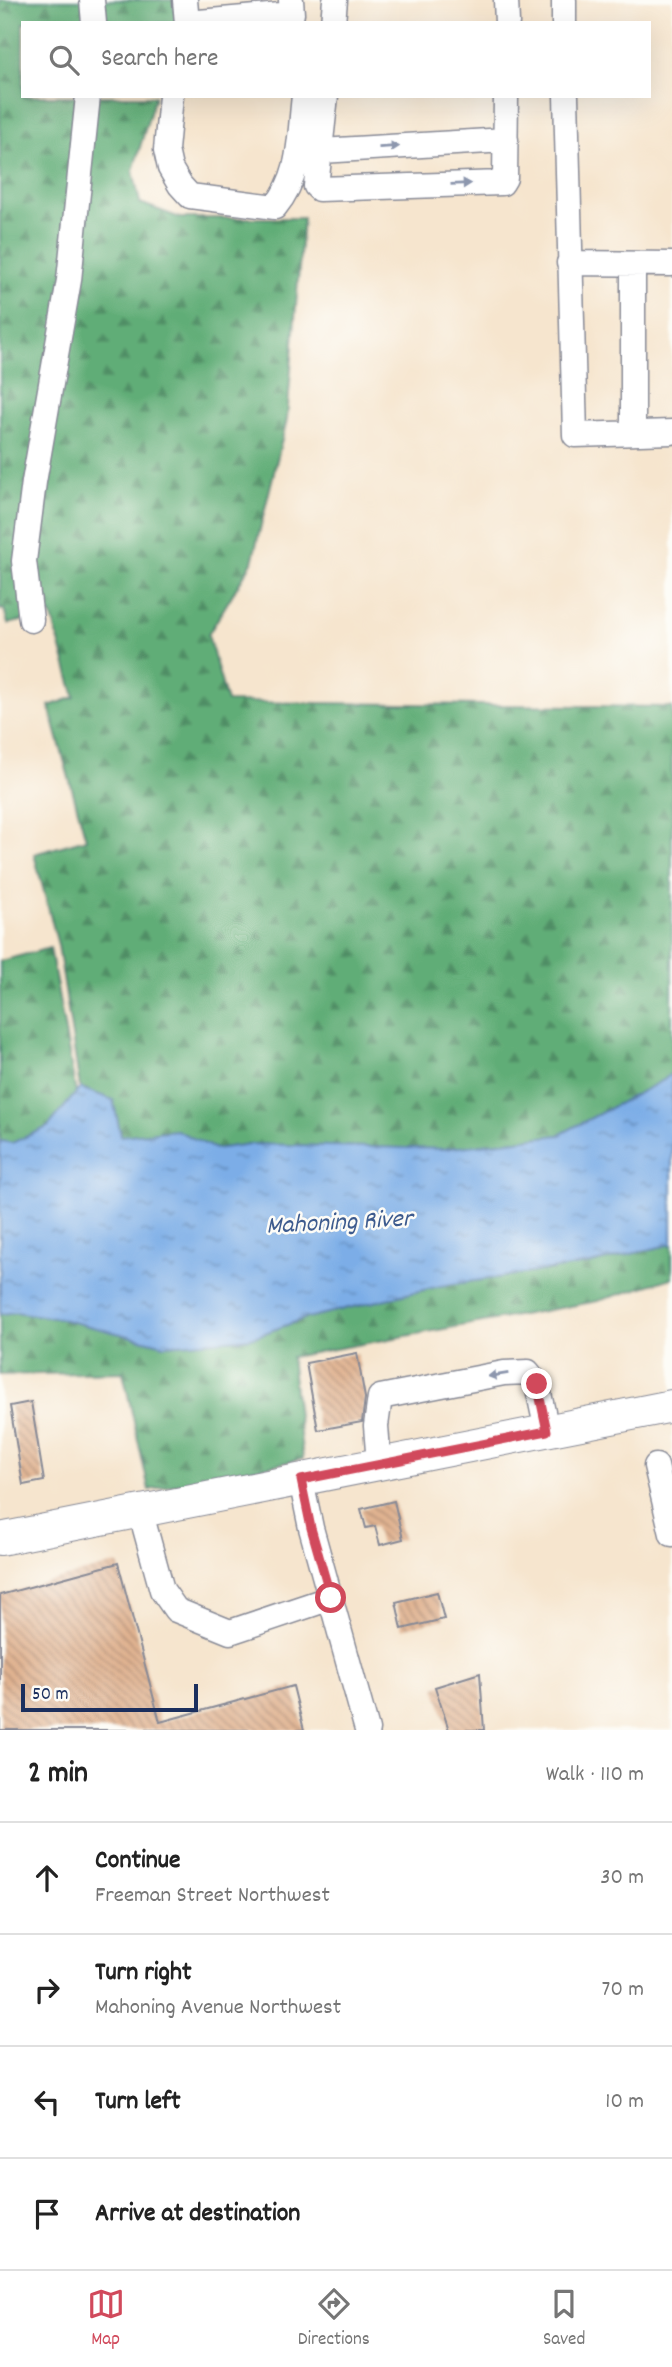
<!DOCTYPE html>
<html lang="en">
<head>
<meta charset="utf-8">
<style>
  :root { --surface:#fff; --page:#f2f2f2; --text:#222; --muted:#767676; --line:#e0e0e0; --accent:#d1495b }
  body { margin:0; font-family:Dekko,sans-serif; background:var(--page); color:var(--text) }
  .scale { position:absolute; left:21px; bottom:18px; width:177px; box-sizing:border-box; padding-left:7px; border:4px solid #1b2f5e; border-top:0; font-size:19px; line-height:24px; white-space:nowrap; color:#1b2f5e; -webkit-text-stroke:5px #fdfcf7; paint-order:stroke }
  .stop { position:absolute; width:21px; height:21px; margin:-16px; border:5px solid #d1495b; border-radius:50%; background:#fff }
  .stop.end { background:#d1495b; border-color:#fff; box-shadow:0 2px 7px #0008 }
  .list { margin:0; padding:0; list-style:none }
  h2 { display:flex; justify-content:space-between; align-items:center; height:91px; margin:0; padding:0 28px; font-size:30px }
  h2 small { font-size:23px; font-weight:400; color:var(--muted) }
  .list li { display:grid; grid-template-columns:46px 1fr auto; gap:21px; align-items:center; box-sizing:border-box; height:112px; padding:0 28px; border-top:2px solid var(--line) }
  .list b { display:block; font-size:26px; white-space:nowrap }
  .list p { margin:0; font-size:23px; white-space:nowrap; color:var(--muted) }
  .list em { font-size:23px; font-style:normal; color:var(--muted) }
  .icon { flex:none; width:38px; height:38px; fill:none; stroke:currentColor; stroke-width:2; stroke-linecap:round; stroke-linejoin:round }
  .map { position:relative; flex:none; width:672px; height:1730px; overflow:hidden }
  .search { position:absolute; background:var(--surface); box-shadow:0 7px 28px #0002; left:21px; right:21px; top:21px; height:77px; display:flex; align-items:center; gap:18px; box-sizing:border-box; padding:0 24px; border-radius:0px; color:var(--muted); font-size:26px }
  .sheet { height:539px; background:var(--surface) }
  nav { display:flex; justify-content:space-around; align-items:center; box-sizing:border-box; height:98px; border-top:2px solid var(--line); background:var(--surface); font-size:19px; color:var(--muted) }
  nav a { display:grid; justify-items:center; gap:4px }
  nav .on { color:var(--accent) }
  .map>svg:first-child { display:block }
</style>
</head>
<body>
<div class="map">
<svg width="672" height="1730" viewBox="0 0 672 1730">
  <defs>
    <pattern id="forest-firs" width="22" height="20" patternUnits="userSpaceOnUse" patternTransform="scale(1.75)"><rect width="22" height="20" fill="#61ad77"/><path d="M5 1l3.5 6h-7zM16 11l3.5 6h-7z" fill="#4f8d65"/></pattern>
    <pattern id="water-ripples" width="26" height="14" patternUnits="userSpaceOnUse" patternTransform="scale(1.75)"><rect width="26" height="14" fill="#7bade7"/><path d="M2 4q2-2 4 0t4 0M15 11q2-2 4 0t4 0" fill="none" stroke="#648dbe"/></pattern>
    <pattern id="building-back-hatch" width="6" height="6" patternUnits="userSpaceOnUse" patternTransform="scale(1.75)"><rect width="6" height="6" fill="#e0b290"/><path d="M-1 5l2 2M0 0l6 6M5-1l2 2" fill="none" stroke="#b59179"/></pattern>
  </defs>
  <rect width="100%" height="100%" fill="#fdfcf7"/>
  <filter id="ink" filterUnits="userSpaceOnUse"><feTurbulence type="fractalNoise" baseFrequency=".0143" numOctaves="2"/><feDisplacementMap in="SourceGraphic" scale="14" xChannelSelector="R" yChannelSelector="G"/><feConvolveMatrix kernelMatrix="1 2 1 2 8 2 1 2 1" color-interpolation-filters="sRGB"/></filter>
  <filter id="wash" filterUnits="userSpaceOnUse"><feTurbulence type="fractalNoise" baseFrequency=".00686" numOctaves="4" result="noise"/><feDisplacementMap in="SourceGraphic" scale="28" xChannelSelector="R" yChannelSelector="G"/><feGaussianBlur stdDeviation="1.57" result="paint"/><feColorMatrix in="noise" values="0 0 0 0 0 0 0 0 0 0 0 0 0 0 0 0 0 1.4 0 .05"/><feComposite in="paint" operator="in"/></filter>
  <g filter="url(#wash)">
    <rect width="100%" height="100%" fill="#f6e5ce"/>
    <path fill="url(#forest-firs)" stroke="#3e6e6a" stroke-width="2" d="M 0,0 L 174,0 L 176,23 L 23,23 L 23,96 L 155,96 L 133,171 L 140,203 L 180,218 L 303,218 L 287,419 L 252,562 L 208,635 L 227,702 L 672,707 L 672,1073 L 664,1080 L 559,1135 L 443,1149 L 250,1144 L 215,1149 L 176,1130 L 121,1136 L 113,1100 L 80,1088 L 58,945 L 34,854 L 86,839 L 49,706 L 75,697 L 51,614 L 8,624 L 4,609 L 0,610 Z
      M 50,948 L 76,1093 L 48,1127 L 12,1143 L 0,1141 L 0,961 Z
      M 672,1244 L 672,1278 L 598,1301 L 291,1357 L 303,1459 L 149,1490 L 123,1372 L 0,1375 L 0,1314 L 16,1312 L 61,1319 L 165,1345 L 251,1338 L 303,1319 L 440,1286 L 590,1264 Z"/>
    <path fill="url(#water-ripples)" stroke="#4b6ea2" stroke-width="2" d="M 672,1073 L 672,1244 L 590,1264 L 440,1286 L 303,1319 L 251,1338 L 165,1345 L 61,1319 L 16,1312 L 0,1314 L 0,1141 L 12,1143 L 48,1127 L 80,1088 L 113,1100 L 121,1136 L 176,1130 L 215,1149 L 250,1144 L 443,1149 L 559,1135 L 664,1080 Z"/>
    <g id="blocks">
      <path fill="url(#building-back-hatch)" d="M 357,1353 L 365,1398 L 362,1422 L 318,1430 L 306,1363 Z
        M 31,1402 L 44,1481 L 23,1485 L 10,1406 Z
        M 394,1501 L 403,1539 L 380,1545 L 375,1526 L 366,1528 L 361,1509 Z
        M 118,1563 L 160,1722 L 293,1686 L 304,1730 L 0,1730 L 0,1595 Z
        M 437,1592 L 444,1619 L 402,1629 L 396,1602 Z
        M 480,1673 L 484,1730 L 449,1730 L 435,1687 Z"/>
    </g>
  </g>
  <g filter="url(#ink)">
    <use href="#blocks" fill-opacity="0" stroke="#888a96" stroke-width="2"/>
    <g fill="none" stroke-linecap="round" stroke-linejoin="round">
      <defs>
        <path id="minor" d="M 92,0 L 94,23
          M 185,0 L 187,23 L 292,14 L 291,0
          M 506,0 L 507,23
          M 564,0 L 564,23
          M 333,23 L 335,0
          M 171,96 L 166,150 L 170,168 L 180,185 L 190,196 L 275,207 C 302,174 299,138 304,96
          M 326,96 L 316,186 L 319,189 L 502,183 L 505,178 L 506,96
          M 566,96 L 575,435 L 672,432
          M 321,151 L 506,140
          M 569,263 L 672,264
          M 633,264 L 633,433
          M 31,620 L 24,561 L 34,482 L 69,280 L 88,96
          M 379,1464 L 376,1426 L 380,1397 L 504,1373 L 528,1372 L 537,1384 L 547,1431
          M 656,1466 L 672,1534
          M 301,1480 L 311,1528 L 367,1730
          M 140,1510 L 162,1590 L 176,1610 L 230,1632 L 331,1598"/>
        <path id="major" d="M 0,1539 L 672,1406"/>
      </defs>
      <use href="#minor" stroke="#888a96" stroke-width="27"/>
      <use href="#major" stroke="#888a96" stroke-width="34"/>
      <use href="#minor" stroke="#fff" stroke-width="24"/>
      <use href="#major" stroke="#fff" stroke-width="32"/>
    </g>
    <defs><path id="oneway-solid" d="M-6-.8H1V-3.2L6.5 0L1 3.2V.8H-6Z" transform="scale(1.75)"/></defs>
    <g fill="#8d97ae">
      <use href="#oneway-solid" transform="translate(389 147) rotate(-3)"/>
      <use href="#oneway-solid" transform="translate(461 184) rotate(-2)"/>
      <use href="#oneway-solid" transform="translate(498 1375) rotate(171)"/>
    </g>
  </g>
  <g fill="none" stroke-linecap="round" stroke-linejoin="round" filter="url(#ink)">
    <path stroke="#d1495b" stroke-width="9" d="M 331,1598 L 311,1528 L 301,1480 L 547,1431 L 537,1384"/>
  </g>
  <g text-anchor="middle" stroke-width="5" stroke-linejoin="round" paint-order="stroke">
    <g font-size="26" font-style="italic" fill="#3d5b8e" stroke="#fdfcf7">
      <text transform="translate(339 1220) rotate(-3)" y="9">Mahoning River</text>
    </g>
  </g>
</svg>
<div class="scale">50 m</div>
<div class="stop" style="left:331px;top:1598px"></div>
<div class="stop end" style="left:537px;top:1384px"></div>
<div class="search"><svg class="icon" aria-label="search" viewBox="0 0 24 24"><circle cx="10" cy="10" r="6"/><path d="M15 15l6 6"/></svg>Search here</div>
</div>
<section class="sheet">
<h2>2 min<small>Walk · 110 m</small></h2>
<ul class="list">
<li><svg class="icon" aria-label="ahead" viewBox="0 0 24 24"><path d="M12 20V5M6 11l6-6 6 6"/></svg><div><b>Continue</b><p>Freeman Street Northwest</p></div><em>30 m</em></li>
<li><svg class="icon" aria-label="right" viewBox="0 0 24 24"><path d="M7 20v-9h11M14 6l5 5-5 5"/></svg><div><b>Turn right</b><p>Mahoning Avenue Northwest</p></div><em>70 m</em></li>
<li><svg class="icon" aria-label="left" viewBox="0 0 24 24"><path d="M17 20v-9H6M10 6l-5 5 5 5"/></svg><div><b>Turn left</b></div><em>10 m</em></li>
<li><svg class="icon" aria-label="arrive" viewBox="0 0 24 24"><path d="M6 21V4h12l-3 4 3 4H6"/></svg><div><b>Arrive at destination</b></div></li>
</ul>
</section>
<nav>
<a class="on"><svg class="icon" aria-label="map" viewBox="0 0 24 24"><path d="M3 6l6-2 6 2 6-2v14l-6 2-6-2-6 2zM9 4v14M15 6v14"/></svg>Map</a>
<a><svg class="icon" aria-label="directions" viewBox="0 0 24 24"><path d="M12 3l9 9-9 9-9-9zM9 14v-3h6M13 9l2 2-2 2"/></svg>Directions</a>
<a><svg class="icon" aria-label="saved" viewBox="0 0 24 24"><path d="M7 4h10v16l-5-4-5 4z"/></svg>Saved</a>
</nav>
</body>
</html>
